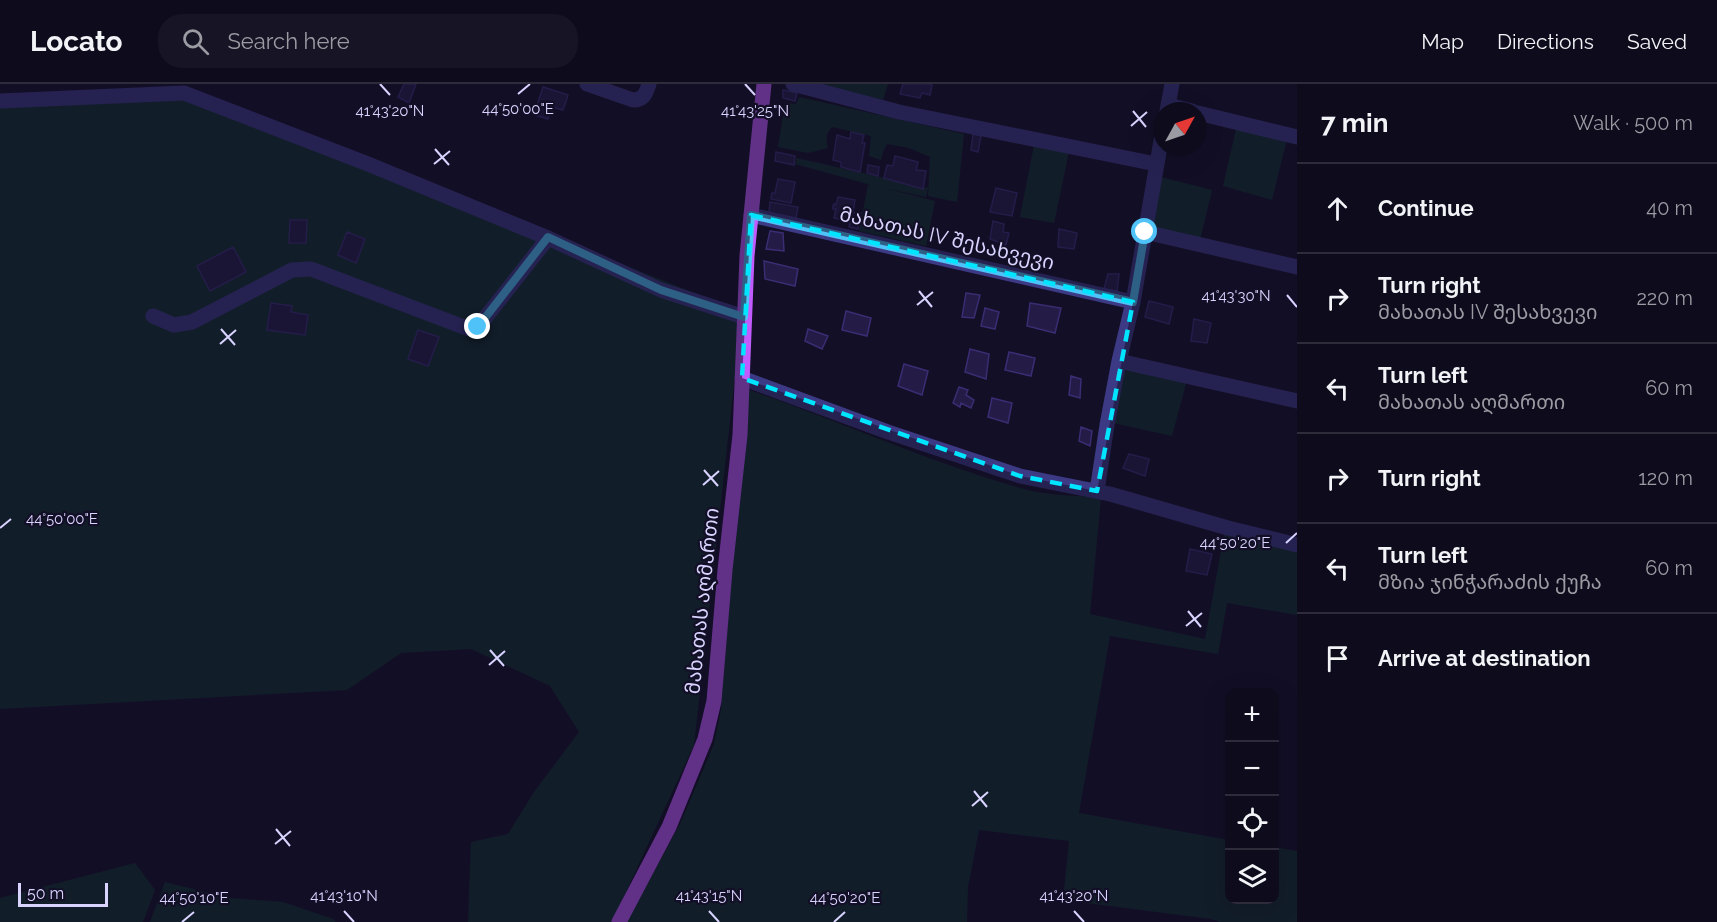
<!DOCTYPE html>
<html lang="en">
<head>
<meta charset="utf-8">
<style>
  :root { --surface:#0e0b1c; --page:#171425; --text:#f1f3f6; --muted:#9b9ba3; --line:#2e2b3b }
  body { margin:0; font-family:Raleway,"Noto Sans Georgian",sans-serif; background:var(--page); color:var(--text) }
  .controls { position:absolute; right:18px; bottom:18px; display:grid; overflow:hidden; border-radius:12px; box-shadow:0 6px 24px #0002 }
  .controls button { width:54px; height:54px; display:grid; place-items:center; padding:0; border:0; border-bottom:2px solid var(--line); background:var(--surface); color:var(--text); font:30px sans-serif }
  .compass { position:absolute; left:1153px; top:18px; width:54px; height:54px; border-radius:50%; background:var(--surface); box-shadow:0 6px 24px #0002; rotate:50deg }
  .scale { position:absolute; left:18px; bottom:15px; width:90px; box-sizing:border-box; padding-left:6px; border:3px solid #d9d4ff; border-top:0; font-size:16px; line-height:21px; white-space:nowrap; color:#d9d4ff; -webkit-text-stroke:4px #130f26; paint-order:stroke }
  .stop { position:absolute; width:18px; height:18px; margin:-14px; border:4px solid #4fc3f7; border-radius:50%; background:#fff }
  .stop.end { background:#4fc3f7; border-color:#fff; box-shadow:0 2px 6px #0008 }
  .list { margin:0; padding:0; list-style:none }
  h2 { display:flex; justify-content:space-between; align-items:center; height:78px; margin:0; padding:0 24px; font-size:26px }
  h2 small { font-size:20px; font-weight:400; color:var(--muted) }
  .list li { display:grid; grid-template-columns:39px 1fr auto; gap:18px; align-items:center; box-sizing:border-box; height:90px; padding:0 24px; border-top:2px solid var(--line) }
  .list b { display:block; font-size:22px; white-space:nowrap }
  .list p { margin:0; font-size:20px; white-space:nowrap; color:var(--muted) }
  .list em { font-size:20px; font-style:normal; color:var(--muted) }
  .icon { flex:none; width:33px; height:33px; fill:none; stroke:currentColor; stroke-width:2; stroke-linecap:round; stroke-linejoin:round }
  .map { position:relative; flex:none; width:1297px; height:838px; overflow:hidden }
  header { display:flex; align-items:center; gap:36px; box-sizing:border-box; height:84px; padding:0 30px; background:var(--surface); border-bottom:2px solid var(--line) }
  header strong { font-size:28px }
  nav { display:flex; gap:33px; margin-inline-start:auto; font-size:21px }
  .search { width:420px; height:54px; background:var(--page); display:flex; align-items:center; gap:15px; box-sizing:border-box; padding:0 21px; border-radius:24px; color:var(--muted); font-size:22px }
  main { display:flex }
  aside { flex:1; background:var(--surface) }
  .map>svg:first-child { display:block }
</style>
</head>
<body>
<header>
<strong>Locato</strong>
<div class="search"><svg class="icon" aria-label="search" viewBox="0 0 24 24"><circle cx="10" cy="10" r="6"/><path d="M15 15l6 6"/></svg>Search here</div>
<nav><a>Map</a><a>Directions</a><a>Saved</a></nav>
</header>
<main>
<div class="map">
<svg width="1297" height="838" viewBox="0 0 1297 838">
  <rect width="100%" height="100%" fill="#130f26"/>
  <path fill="#12302f" d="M 810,0 L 888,0 L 883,16 Z
    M 196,10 L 742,228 L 694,661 L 612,838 L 468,838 L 471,758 L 508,750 L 534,708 L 579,648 L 550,602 L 471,565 L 401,569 L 347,606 L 0,625 L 0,21 Z
    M 799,13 L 964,50 L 957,118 L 928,112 L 930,73 L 909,64 L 887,60 L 883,68 L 881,76 L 869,72 L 871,52 L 832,43 C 826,49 825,56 828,64 L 808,69 L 778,63 L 785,19 L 796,20 Z
    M 1237,41 L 1287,55 L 1272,116 L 1223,102 Z
    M 1035,56 L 1070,63 L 1054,139 L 1020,133 Z
    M 797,74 L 928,104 L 926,113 L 884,104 L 935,117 L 926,162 L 859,147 L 868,101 L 871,101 L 795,80 Z
    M 1157,92 L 1212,106 L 1200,156 L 1148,144 Z
    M 1124,283 L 1187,296 L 1172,352 L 1113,339 Z
    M 746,305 C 841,337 931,380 1028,406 C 1051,412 1077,411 1101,414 L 1090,530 L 1205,555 L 1224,450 L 1297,468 L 1297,531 L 1227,519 L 1218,570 L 1110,552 L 1079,729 L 1229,756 L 1230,816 L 1274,816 L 1275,763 L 1297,767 L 1297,838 L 1220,838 L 1211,835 L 1063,816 L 1069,757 L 979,746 L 968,803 L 967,838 L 627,838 L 681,738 L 714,660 L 721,626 Z
    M 135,779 L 155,806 L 143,838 L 0,838 L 0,814 Z
    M 165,798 L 229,814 L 283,818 L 333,835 L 336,838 L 150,838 Z"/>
  <path fill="#241b47" stroke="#3b2d73" stroke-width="1.5" d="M 404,0 L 416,0 L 409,19 L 398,13 Z
    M 903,0 L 929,0 L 932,1 L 930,11 L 922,9 L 920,14 L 900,10 Z
    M 543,3 L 568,11 L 563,26 L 552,23 L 548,35 L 534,31 Z
    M 783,6 L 797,9 L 795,17 L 783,14 Z
    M 851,48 L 864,51 L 862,59 L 865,59 L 860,88 L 841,83 L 841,78 L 833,76 L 837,51 L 850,55 Z
    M 973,50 L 981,52 L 978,68 L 971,66 Z
    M 776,68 L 795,72 L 794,81 L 775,77 Z
    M 895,72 L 918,78 L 916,86 L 926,87 L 923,105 L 884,94 L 887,81 L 893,82 Z
    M 868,81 L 879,83 L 878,92 L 867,89 Z
    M 778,95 L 795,98 L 791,119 L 771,115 L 772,109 L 775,109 Z
    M 996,104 L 1017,109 L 1012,132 L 990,128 Z
    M 838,113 L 855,116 L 853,128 L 861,129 L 858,145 L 849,143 L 850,138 L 834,134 L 836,125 L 833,125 L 833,122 L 834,120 L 836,121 Z
    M 770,118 L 798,123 L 796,134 L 769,129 Z
    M 290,136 L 307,136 L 306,159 L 289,159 Z
    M 993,137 L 1004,140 L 1003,148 L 1009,149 L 1006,161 L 990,155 Z
    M 1059,145 L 1077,149 L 1074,165 L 1058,163 Z
    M 770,147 L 783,149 L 784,167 L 766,165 Z
    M 347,148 L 365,155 L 356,179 L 338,171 Z
    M 233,163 L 246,188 L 210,207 L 197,182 Z
    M 764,177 L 798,185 L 795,202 L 765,195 Z
    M 1108,190 L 1119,190 L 1117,207 L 1104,205 Z
    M 966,209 L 980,211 L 974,234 L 962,233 Z
    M 1149,217 L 1173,223 L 1169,240 L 1145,233 Z
    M 271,219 L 292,222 L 291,228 L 308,231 L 305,251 L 267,246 Z
    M 1030,219 L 1061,224 L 1055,249 L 1027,242 Z
    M 985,224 L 999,228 L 995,245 L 981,242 Z
    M 846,227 L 871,234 L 867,252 L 842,246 Z
    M 1194,235 L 1211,239 L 1207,259 L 1191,257 Z
    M 808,245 L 828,252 L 822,265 L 805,257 Z
    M 418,246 L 439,253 L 428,282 L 408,275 Z
    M 970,265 L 989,270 L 986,295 L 965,288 Z
    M 1009,268 L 1035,274 L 1031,292 L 1005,286 Z
    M 904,280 L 928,287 L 922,311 L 898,302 Z
    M 1071,292 L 1081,295 L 1080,314 L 1069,311 Z
    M 959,303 L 968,306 L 966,311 L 974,316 L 971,324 L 961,319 L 960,323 L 953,319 Z
    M 992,314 L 1012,319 L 1008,339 L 988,333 Z
    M 1081,343 L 1092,347 L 1090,362 L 1079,357 Z
    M 1129,370 L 1149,375 L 1145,392 L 1123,384 Z
    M 1190,465 L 1212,470 L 1207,491 L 1186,487 Z"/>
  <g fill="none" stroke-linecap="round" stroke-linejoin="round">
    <path stroke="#3d3a85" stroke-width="15" d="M 587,0 L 633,16 C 644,16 646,9 649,0
      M 793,0 L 899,28 L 1156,80
      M 0,17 L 184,9 L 368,80 L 548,154 L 661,206 L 744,233
      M 1168,21 L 1192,27
      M 1167,27 L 1172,0
      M 1198,29 L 1297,53
      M 751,131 L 1133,218
      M 1145,148 L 1297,183
      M 153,232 L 174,241 L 192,238 L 292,186 L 311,185 L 469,245 L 478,243 L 548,154
      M 1119,277 L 1297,317
      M 742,294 L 888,348 L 1020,392 L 1110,410 L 1228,444 L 1297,461
      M 1097,407 L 1107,341 L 1119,277 L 1133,218 L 1162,51"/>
    <path stroke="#c25bff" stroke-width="15" d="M 619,838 L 669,743 L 705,655 L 714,617 L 725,486 L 740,351 L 747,172 L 764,0"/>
  </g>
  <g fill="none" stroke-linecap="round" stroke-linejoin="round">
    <path stroke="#4fc3f7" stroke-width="8" d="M 478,243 L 548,153 L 661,206 L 744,233 L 751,131 L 1133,218 L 1145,148"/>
  </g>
  <path d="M0 0H1297V838H0ZM 751,131 L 1133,218 L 1097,407 L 1020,392 L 742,294 Z" fill="#130f26" fill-opacity=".55" fill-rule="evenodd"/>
  <path fill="none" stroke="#00e5ff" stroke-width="4.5" stroke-dasharray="12 8" stroke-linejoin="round" d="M 751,131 L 1133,218 L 1097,407 L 1020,392 L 742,294 Z"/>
  <path fill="none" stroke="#d9d4ff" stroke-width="2" d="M 380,0 L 390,11M 745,0 L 755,11M 518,10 L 530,0M 1133,27 L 1146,43M 1131,42 L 1147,28M 435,65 L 449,81M 434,80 L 450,67M 919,207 L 932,223M 1287,211 L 1297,223M 917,221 L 933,208M 221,245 L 235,261M 220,260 L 236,246M 704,386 L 718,402M 703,401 L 719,387M 0,444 L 11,435M 1286,459 L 1297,449M 1188,527 L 1201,543M 1186,542 L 1202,529M 490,566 L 504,582M 489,581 L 505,567M 974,707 L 987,723M 972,722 L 988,708M 276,745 L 290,762M 275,760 L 291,747M 344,827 L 354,838M 709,827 L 719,838M 1074,827 L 1084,838M 182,838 L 194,828M 834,838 L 845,828"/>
  <g text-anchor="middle" stroke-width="4.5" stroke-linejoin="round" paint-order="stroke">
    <g font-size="20" fill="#d9d4ff" stroke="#130f26">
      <text transform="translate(947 154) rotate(13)" y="7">მახათას IV შესახვევი</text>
      <text transform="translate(702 517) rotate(-84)" y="7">მახათას აღმართი</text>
    </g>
  </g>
  <g font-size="15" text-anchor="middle" fill="#d9d4ff" stroke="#130f26" stroke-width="4.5" stroke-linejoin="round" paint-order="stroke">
    <text x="518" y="30">44°50'00"E</text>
    <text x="390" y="32">41°43'20"N</text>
    <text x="755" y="32">41°43'25"N</text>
    <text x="1236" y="217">41°43'30"N</text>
    <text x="62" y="440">44°50'00"E</text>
    <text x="1235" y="464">44°50'20"E</text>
    <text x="344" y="817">41°43'10"N</text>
    <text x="709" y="817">41°43'15"N</text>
    <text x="1074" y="817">41°43'20"N</text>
    <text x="194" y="819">44°50'10"E</text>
    <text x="845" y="819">44°50'20"E</text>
  </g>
</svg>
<div class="controls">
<button>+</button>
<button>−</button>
<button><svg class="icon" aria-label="locate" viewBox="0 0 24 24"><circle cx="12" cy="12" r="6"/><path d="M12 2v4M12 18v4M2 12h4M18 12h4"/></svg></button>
<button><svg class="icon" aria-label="layers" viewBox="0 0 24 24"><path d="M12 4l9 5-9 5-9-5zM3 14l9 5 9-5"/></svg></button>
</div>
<svg class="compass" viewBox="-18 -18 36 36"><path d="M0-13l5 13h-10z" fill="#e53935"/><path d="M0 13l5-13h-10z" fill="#9b9ba3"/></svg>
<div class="scale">50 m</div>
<div class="stop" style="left:1145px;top:148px"></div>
<div class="stop end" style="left:478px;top:243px"></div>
</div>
<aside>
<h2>7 min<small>Walk · 500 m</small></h2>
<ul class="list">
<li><svg class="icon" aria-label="ahead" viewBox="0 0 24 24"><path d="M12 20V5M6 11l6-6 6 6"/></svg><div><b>Continue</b></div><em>40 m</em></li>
<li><svg class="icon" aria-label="right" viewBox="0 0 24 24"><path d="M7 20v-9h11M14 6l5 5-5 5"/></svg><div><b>Turn right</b><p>მახათას IV შესახვევი</p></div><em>220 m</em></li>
<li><svg class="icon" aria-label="left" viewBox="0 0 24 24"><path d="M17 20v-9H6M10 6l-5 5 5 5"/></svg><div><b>Turn left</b><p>მახათას აღმართი</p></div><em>60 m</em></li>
<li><svg class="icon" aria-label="right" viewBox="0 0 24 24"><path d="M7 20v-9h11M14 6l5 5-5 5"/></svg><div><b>Turn right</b></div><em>120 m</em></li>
<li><svg class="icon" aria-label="left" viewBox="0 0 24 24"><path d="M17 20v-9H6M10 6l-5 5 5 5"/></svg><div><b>Turn left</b><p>მზია ჯინჭარაძის ქუჩა</p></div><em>60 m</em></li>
<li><svg class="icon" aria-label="arrive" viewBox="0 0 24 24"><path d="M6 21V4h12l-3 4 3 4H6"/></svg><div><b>Arrive at destination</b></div></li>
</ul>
</aside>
</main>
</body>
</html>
